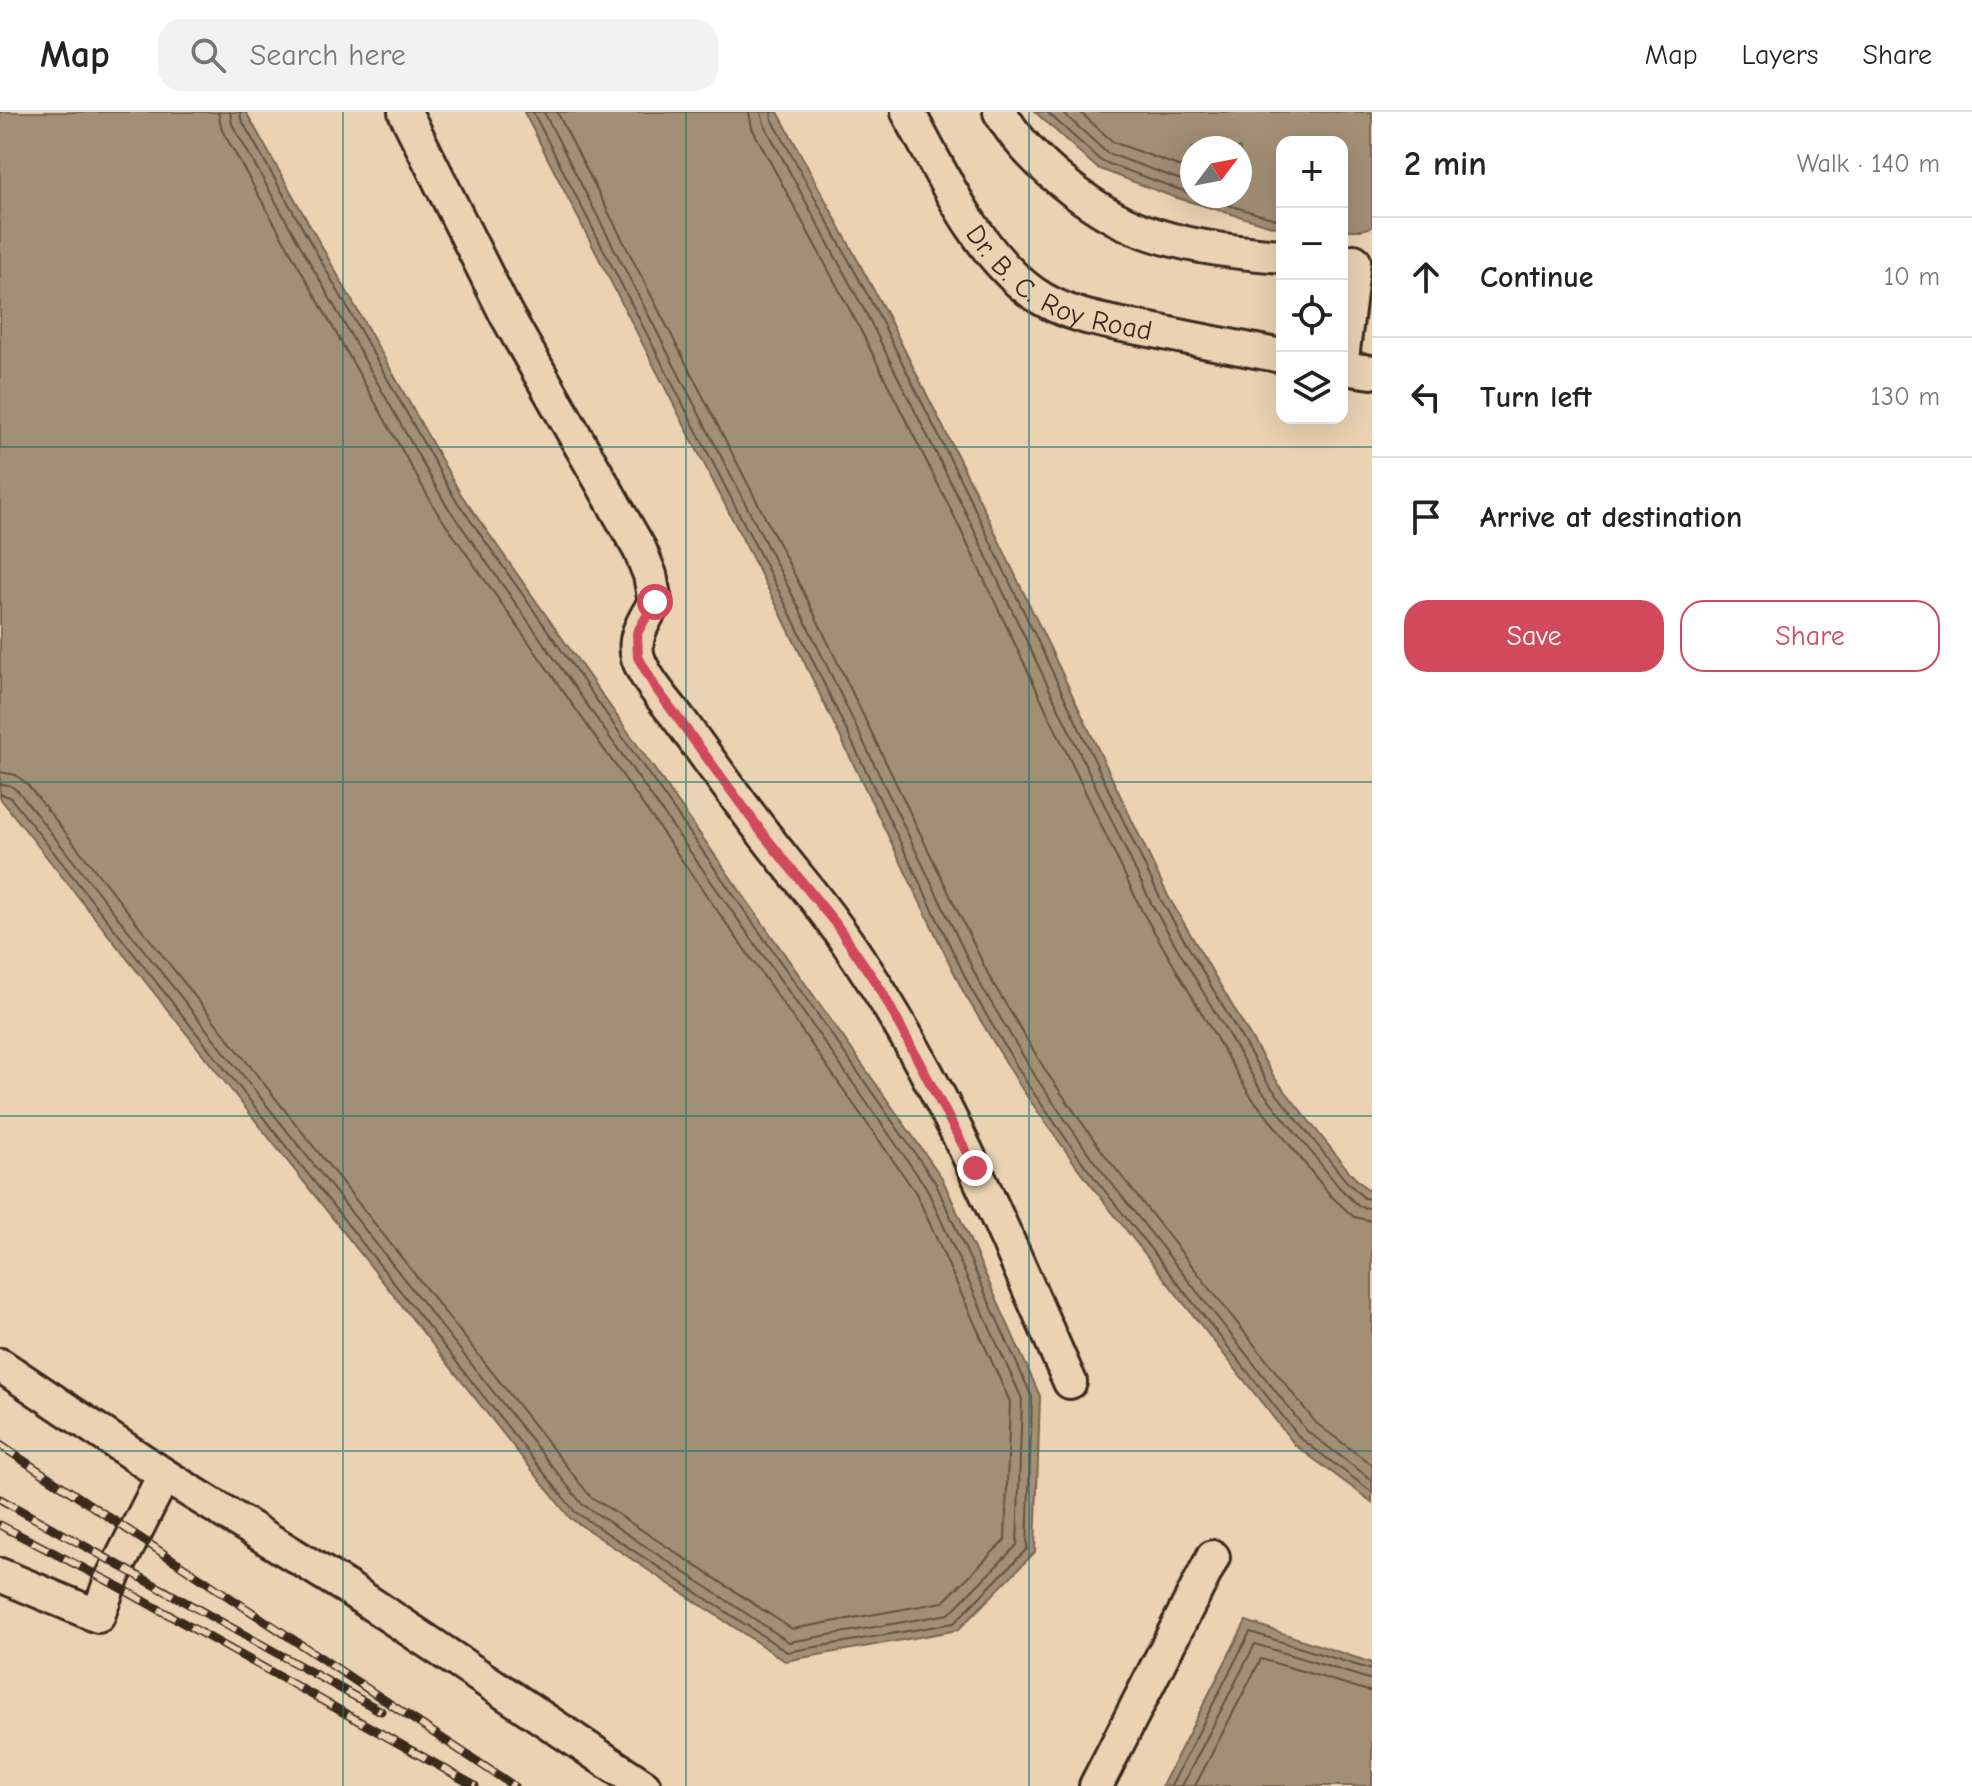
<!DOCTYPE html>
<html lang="en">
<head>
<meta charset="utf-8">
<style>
  :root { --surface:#fff; --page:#f2f2f2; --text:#222; --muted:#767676; --line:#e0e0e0; --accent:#d1495b }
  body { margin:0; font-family:"Comic Neue",sans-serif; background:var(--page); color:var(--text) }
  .controls { position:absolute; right:24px; top:24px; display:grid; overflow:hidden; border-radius:16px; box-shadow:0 8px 32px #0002 }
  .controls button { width:72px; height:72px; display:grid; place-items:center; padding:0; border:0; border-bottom:2px solid var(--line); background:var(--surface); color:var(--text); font:40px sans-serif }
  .compass { position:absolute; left:1180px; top:24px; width:72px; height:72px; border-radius:50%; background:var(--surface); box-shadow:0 8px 32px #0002; rotate:58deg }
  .stop { position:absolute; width:24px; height:24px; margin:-18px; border:6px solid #d1495b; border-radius:50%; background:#fff }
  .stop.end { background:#d1495b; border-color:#fff; box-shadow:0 2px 8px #0008 }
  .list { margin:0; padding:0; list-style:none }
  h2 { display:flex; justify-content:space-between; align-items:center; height:104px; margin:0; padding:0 32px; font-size:34px }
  h2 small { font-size:26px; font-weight:400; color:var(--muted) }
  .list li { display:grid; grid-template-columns:52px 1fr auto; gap:24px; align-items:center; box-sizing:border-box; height:120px; padding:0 32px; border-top:2px solid var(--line) }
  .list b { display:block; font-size:30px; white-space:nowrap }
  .list em { font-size:26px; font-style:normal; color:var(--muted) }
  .actions { display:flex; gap:16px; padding:24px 32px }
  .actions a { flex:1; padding:18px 0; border:2px solid var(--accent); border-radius:24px; text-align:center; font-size:28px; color:var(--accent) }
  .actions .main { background:var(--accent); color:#fff }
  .icon { flex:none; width:44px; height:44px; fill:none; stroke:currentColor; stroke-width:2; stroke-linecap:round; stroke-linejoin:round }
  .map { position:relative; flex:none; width:1372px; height:1674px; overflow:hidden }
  header { display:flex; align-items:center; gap:48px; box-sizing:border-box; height:112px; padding:0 40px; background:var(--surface); border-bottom:2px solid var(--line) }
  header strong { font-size:38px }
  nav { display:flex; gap:44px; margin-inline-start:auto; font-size:28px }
  .search { width:560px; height:72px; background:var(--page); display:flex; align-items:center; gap:20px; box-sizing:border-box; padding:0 28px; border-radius:24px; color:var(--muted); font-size:30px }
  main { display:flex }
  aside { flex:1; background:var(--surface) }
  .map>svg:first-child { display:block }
</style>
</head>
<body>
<header>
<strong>Map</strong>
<div class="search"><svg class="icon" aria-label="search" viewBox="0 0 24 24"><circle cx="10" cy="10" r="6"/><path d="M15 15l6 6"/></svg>Search here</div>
<nav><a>Map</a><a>Layers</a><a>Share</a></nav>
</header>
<main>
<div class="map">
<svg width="1372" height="1674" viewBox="0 0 1372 1674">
  <rect width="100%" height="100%" fill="#ead2b2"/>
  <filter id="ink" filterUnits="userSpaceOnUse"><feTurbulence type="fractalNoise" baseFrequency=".0125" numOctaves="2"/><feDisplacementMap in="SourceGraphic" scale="16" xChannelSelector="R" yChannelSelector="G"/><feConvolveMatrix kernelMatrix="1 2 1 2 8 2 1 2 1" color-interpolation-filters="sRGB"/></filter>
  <g filter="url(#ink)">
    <path fill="#a38e76" stroke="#796653" stroke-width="2" fill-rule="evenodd" d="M 0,0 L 246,0 L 460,381 L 942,1066 L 1040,1284 L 1035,1440 L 958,1518 L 785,1549 L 570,1406 L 0,686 Z
      M 524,0 L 778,0 L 886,201 L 980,389 L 1168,784 L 1274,965 L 1352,1063 L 1372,1082 L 1372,1390 L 1295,1333 L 1080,1059 L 1022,977 L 964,881 L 781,502 Z
      M 1035,0 L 1372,0 L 1372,115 L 1362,118 L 1342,118 L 1342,30 L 1282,30 L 1282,117 L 1171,84 L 1097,56 ZM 1240,36 L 1240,84 L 1192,84 L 1192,36 Z
      M 1246,1509 L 1372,1551 L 1372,1674 L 1162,1674 Z"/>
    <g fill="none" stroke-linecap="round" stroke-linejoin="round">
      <path stroke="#655241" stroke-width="2" d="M 533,0 L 789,499 L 971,877 L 1028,973 L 1086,1055 L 1300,1326 L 1372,1380
        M 544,0 L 798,494 L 980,872 L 1037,967 L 1094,1049 L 1307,1319 L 1372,1368
        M 557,0 L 808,489 L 990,866 L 1047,961 L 1104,1042 L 1316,1311 L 1372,1353
        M 749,0 L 752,16 L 859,215 L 953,402 L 1142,799 L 1249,982 L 1330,1083 L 1354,1105 L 1372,1109
        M 761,0 L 764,12 L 870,209 L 964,397 L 1152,793 L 1259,975 L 1339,1075 L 1358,1094 L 1372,1097
        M 771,0 L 772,7 L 879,204 L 973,393 L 1161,788 L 1267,970 L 1346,1069 L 1364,1086 L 1372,1087
        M 1047,0 L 1101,49 L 1192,82
        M 1062,0 L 1107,41 L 1192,72
        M 1080,0 L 1113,30 L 1192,59
        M 1198,84 L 1282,109
        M 0,660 L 16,663 L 27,672 L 590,1384 L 792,1517 L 943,1490 L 1005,1428 L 1010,1290 L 916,1081 L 435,397 L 222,18 L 218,0
        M 0,672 L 9,673 L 18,679 L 582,1392 L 789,1530 L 949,1502 L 1017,1433 L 1022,1287 L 926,1075 L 445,391 L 232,12 L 230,0
        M 0,682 L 10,685 L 575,1400 L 787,1540 L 954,1511 L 1027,1437 L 1032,1285 L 935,1070 L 454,385 L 241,7 L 240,0
        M 1171,1674 L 1250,1520 L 1372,1558
        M 1182,1674 L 1255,1532 L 1372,1568
        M 1195,1674 L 1261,1547 L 1372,1580"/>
      <defs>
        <g id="minor">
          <path d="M 405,0 L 506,202 L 640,438 L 650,463 L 655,490 C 645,507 632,525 638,546 C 646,569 668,592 682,611 C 721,665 760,719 802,770 C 922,917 994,1099 1070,1270"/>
          <path id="s1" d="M 908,0 C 941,60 976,140 1033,181 C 1068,206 1114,211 1155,219 C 1197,228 1240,236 1282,244"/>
          <path d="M 1000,0 C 1027,48 1092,100 1144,119 C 1184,134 1239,141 1282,144"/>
          <path d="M 1342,247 L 1354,149"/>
          <path d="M 1342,256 L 1372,260"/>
          <path d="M 0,1253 L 164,1363 L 349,1477 L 644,1674"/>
          <path d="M 0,1463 L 98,1504 L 110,1470 L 164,1363"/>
          <path d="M 1096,1674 L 1213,1445"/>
        </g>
      </defs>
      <use href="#minor" stroke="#3b2a1e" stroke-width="38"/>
      <use href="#minor" stroke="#ead2b2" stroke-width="32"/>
      <defs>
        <path id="rail" d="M 0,1333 L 514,1674
          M 0,1387 L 381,1599
          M 0,1413 L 110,1470 L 475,1674"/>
      </defs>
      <use href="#rail" stroke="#3b2a1e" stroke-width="9"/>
      <use href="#rail" stroke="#ead2b2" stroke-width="6" stroke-dasharray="18" stroke-linecap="butt"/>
    </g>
  </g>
  <g fill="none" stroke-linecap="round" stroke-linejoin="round" filter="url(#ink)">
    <path stroke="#d1495b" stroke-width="10" d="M 655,490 L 637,521 L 638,545 L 655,575 L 763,722 L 836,812 L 881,878 L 975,1056"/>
  </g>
  <path fill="none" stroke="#0f766e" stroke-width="2" stroke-opacity="0.55" d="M 343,0 L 343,1674M 686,0 L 686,1674M 1029,0 L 1029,1674M 0,335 L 1372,335M 0,670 L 1372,670M 0,1004 L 1372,1004M 0,1339 L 1372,1339"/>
  <g text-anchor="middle" stroke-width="7" stroke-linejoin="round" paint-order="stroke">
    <g font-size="28" fill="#3b2a1e" stroke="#ead2b2">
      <text dy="10" stroke="none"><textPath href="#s1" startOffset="240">Dr. B. C. Roy Road</textPath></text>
    </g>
  </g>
</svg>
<div class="controls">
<button>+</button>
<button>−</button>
<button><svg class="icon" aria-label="locate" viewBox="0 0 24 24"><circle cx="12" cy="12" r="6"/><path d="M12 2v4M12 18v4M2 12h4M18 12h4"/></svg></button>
<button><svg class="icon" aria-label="layers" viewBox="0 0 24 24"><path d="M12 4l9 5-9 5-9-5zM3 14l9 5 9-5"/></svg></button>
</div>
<svg class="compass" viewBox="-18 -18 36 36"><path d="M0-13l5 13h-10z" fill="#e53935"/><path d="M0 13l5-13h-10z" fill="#767676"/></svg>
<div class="stop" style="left:655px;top:490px"></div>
<div class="stop end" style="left:975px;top:1056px"></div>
</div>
<aside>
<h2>2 min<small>Walk · 140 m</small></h2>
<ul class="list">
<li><svg class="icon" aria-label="ahead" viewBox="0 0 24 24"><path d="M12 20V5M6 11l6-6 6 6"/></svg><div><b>Continue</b></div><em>10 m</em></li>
<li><svg class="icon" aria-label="left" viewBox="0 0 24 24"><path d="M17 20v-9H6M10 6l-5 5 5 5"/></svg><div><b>Turn left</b></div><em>130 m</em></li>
<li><svg class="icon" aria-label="arrive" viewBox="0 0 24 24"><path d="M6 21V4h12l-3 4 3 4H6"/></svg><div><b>Arrive at destination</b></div></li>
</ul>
<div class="actions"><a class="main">Save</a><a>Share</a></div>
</aside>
</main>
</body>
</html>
